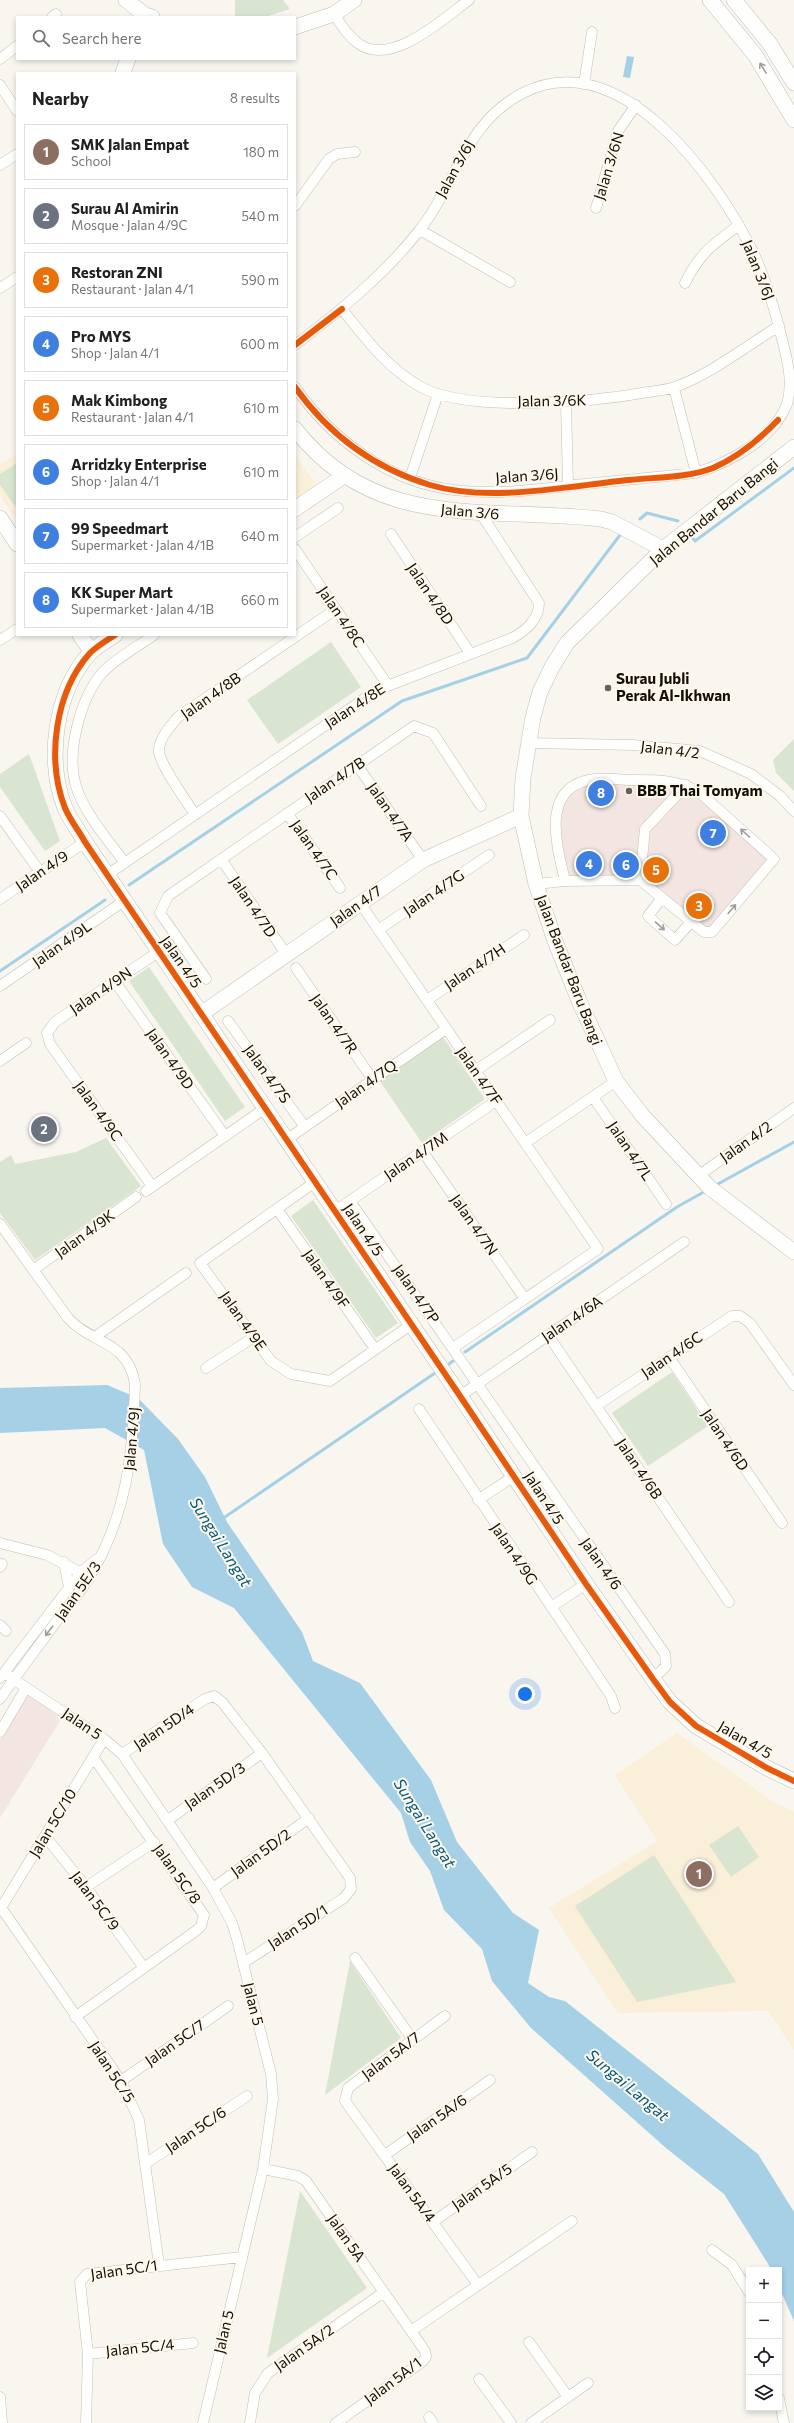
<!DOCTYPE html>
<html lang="en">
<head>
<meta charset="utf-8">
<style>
  :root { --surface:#fff; --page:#f6f6f6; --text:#202124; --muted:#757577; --line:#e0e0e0; --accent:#646058 }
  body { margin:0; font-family:Commissioner,sans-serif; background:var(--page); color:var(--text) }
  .controls { position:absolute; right:12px; bottom:12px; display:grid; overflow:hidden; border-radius:0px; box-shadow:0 2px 6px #0003 }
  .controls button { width:36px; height:36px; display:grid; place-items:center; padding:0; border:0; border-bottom:1px solid var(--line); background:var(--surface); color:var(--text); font:20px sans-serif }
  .you { position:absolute; left:525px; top:1694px; width:14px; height:14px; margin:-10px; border:3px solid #fff; border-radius:50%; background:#1a73e8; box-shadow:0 0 0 6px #1a73e833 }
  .badge { display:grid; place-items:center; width:26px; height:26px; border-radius:50%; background:var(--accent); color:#fff; font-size:13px; font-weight:700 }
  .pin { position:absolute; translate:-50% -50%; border:2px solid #fff; box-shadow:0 1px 4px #0006 }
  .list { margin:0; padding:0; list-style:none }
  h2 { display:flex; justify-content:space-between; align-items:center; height:52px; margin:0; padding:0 16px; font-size:17px }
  h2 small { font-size:13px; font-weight:400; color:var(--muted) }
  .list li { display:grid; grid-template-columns:26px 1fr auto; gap:12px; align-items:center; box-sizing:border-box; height:56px; margin:0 8px 8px; padding:0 8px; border:1px solid var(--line); border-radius:0px }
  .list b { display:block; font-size:15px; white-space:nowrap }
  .list p { margin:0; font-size:13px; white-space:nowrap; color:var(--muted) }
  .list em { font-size:13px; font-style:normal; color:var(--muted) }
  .icon { flex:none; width:22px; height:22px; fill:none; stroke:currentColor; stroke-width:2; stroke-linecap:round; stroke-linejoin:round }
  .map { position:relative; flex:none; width:794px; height:2423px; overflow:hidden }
  .search { position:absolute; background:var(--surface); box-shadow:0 2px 6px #0003; left:16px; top:16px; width:280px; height:44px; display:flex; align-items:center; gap:10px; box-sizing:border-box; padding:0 14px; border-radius:0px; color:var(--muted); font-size:15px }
  .panel { position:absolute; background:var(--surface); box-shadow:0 2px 6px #0003; left:16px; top:72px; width:280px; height:564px; border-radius:0px }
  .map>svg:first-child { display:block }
</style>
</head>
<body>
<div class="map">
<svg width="794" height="2423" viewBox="0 0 794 2423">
  <rect width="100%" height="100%" fill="#f9f6f0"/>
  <path fill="#f3e5e1" d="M 596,783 L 668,783 L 697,795 L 769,860 L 711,928 L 705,927 L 644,877 L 568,876 L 563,861 L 560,809 L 563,799 L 583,786 Z
    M 27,1693 L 63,1716 L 0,1818 L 0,1740 Z"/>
  <path fill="#faefd9" d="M 17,454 L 17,521 L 0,496 L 0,464 Z
    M 295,454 L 316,485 L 295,499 Z
    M 677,1733 L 775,1803 L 794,1811 L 794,2050 L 768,2011 L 618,2013 L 549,1908 L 657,1841 L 615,1775 Z"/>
  <path fill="#d9e4d1" d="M 235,0 L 283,0 L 290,9 L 265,17 L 235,17 Z
    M 17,463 L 17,509 L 0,485 L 0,474 Z
    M 331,642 L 361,687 L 278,744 L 247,700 Z
    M 794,739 L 794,791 L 776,773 L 773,760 Z
    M 29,754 L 60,841 L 45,851 L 0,787 L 0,774 Z
    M 149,967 L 245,1107 L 225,1121 L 129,981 Z
    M 443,1037 L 485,1099 L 422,1143 L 379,1080 Z
    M 106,1138 L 141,1186 L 35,1260 L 0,1213 L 0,1162 L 11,1155 L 15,1164 L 76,1152 Z
    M 313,1200 L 398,1323 L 376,1338 L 291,1216 Z
    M 672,1372 L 708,1426 L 648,1466 L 612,1413 Z
    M 738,1826 L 759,1857 L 731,1877 L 709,1845 Z
    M 654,1855 L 736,1982 L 637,2002 L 575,1906 Z
    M 350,1961 L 401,2038 L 325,2095 Z
    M 300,2191 L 367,2288 L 267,2358 Z"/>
  <path fill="#a5d0e6" d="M 627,56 L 634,57 L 630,78 L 623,77 Z
    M 107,1385 L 138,1398 L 178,1439 L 205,1477 L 227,1522 L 302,1632 L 313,1661 L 360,1683 L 431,1780 L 457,1842 L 513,1913 L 539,1930 L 528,1983 L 549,1997 L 565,2001 L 758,2154 L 794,2212 L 794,2321 L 779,2287 L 779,2270 L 772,2270 L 724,2194 L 666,2148 L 531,2028 L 492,1981 L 482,1949 L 444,1910 L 430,1871 L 410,1842 L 401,1813 L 234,1608 L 192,1587 L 163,1544 L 144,1450 L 105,1428 L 0,1433 L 0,1388 Z"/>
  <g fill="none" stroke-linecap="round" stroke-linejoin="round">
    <path stroke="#a5d0e6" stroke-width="3" d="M 640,519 L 647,513 L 678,521
      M 692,537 L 695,541 L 794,468
      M 129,885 L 402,701 L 527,658 L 620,535
      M 0,971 L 105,900
      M 718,1184 L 794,1142
      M 465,1352 L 677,1207 L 702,1193
      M 449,1364 L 453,1361
      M 222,1519 L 435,1373"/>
    <defs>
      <path id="street" d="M 334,14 C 341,25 348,36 359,44 C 392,67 444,18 469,0
        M 52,17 L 56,14
        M 0,59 L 17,46
        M 584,84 L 592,32
        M 0,85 L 17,111
        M 0,165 L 17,154
        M 295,206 L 329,159 L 337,154 L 355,152
        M 596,208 L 618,131 L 636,105
        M 420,230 L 510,282
        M 685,283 C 700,253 712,245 739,225
        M 0,288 L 17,277
        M 342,309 C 365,338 388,369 421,387 C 469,413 594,402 648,392 C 656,391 666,390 675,387 C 711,374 745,347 779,326
        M 295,345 C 340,311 383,276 418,232 C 457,184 464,123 523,93 C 620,43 717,178 753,252 C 765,277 773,304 780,331 C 786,355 794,380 787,404 C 773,440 730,462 696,473 C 656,477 616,481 575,485 C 535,490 495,495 454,490 C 389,482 332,440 295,387
        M 674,388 L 696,473
        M 566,402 L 568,486
        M 410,478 L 438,394
        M 391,534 L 470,653
        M 295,537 L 338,508
        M 295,549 L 387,684
        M 0,640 L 17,629
        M 528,743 L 633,745 L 700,751 L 751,774 L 780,796 L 794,811
        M 357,765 L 423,860
        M 287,813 L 340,888
        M 195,815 C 187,801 161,767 159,752 C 158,739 170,727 178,717 L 336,609
        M 0,816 L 40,872
        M 221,859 L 286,954
        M 125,863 C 109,841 84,813 76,786 C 66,753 80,699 102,673 C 116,658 137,647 154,635
        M 107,875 L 377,690 L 512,638 C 526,631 539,619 539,603 L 481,514
        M 640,880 L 645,829 L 686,785
        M 536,884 L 565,881 L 640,880 L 704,932 L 712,932 L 774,859 L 699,792 C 676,779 655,780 629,780 C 618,779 606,778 595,779 C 540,785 556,843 565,881
        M 662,898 L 648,916 L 675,940 L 691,922
        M 0,899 L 85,842
        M 360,903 L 598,1249 L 453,1348
        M 378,930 L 489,855
        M 296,968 L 373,1080
        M 206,979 L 160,913 L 168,896 L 414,726 L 433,733 L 481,806
        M 115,982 L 225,1136
        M 0,986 L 124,901
        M 427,1000 L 524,935
        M 228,1021 L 305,1127
        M 0,1061 L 26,1043
        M 475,1071 L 550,1020
        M 593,1097 L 666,1204
        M 286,1140 L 446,1029
        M 525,1143 L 616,1081
        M 423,1152 L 525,1299
        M 698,1176 L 794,1108
        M 315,1182 L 200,1263 L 271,1361 L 291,1374 L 330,1381 L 412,1324
        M 152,1186 L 50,1044 L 47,1033 L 55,1022 L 158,952
        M 146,1191 L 264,1109
        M 350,1201 L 665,1654 L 666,1666 L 653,1679
        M 277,1209 L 375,1349
        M 335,1211 L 496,1101
        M 0,1224 L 68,1318 C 91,1344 128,1340 135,1384 C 133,1453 127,1515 90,1576 C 82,1590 71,1603 61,1615 C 41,1643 20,1670 0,1699
        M 33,1270 L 136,1197
        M 548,1335 L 729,1602
        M 96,1336 L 186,1273
        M 669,1357 L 782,1523
        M 206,1368 L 254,1337
        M 460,1396 L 684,1242
        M 596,1406 L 732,1316 L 740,1316 L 750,1323 L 794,1385
        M 419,1409 L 611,1696 L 615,1708
        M 478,1500 L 514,1476
        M 0,1543 L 47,1555 L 85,1575
        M 64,1562 L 69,1587
        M 0,1567 L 2,1564
        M 551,1607 L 586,1584
        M 0,1625 L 6,1631
        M 4,1673 L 104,1739 L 122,1754 L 213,1888 L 232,1923 L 237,1939 L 271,2074 L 273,2099 L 263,2169 L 203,2423
        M 0,1678 L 81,1572 L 97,1559
        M 0,1732 L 26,1688
        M 122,1754 L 205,1699 L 214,1696 L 222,1702 L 262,1753 L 350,1878 L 351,1889 L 344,1898 L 243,1963
        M 168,1820 L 262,1753
        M 45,1836 L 86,1887 L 144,1968
        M 86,1887 L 154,1842
        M 213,1888 L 309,1818
        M 0,1906 L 121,2081 L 139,2120 L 159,2265
        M 1,1908 L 104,1739
        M 355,1958 L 413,2040
        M 445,2016 L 348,2088 L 345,2101 L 478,2285
        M 75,2017 L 197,1930 L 201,1926 L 204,1915 L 93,1757
        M 121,2081 L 228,2006
        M 385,2155 L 490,2080
        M 145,2164 L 247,2096
        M 263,2169 L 298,2176 L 306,2181 L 425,2351 L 426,2357 L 422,2362 L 336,2423
        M 433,2222 L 532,2152
        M 712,2250 L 732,2265 L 749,2292
        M 411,2331 L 572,2221
        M 529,2342 L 568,2397
        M 88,2354 L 193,2343
        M 479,2379 L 511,2423
        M 0,2397 L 2,2423
        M 779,2398 L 784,2423
        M 429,2417 L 433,2423
        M 86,2423 L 88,2354 L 80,2282 L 87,2274 L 242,2257
        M 250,2423 L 255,2393 L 268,2373 L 384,2292
        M 531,2423 L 588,2383"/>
      <path id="secondary" d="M 126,0 L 145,15 L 152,17
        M 710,0 L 755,55 L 794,120
        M 734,0 L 770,44 L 794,83
        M 295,27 L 334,14 L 354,0
        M 123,73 L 128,59
        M 295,429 C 376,533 488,506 601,519 L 612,522 L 663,549
        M 794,447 L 663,549 L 567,643 L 552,667 L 540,692 L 533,717 L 523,778 L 521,816 L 536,884 L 555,941 L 580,1003 L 616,1081 L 642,1115 L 710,1188 L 794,1252
        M 295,509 L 345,475
        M 0,518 L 17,544
        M 80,635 L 91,651
        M 115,635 C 107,640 97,646 90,653 C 55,692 46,759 65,808 C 70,820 79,831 85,842 L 460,1396 L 586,1584 L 653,1679 L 670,1702 L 696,1726 L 767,1768 L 794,1781
        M 201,1014 L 423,860 L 521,816"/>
    </defs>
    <use href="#street" stroke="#c1beb6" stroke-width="11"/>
    <use href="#secondary" stroke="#c1beb6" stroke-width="16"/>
    <use href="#street" stroke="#fefefd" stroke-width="10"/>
    <use href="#secondary" stroke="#fefefd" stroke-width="15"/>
    <defs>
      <path id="cycleway" d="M 295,345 L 342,309
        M 295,387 C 329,435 374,468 430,485 C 490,503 568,486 629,480 C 656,477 687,478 713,468 C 738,457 759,440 778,420
        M 115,635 C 107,640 97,646 90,653 C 55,692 46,759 65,808 C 70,820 79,831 85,842 L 460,1396 L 586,1584 L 653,1679 L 670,1702 L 696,1726 L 767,1768 L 794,1781"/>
    </defs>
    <use href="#cycleway" stroke="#fdf7ec" stroke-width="8"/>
    <use href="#cycleway" stroke="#e8590c" stroke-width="6"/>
  </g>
  <defs><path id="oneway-shaft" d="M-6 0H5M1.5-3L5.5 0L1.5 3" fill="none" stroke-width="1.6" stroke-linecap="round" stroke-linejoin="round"/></defs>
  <g stroke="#a09e9a">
    <use href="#oneway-shaft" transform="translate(763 68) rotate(-122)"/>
    <use href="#oneway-shaft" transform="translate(745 833) rotate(-138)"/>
    <use href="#oneway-shaft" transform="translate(732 909) rotate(-50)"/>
    <use href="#oneway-shaft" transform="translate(660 926) rotate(41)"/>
    <use href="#oneway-shaft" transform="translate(49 1631) rotate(127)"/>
  </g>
  <g fill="#646058" stroke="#fdf7ec" stroke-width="1.5">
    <circle cx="608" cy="688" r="4"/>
    <circle cx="629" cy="791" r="4"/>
  </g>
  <g text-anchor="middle" stroke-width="4" stroke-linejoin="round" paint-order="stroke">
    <g font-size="15" fill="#130f06" stroke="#fdf7ec">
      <text transform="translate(609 166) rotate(-73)" y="5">Jalan 3/6N</text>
      <text transform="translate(455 169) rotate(-61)" y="5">Jalan 3/6J</text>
      <text transform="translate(758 270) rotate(68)" y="5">Jalan 3/6J</text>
      <text transform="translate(552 401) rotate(-1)" y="5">Jalan 3/6K</text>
      <text transform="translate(527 476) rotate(-4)" y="5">Jalan 3/6J</text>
      <text transform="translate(470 512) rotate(5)" y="5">Jalan 3/6</text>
      <text transform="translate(714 512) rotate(-39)" y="5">Jalan Bandar Baru Bangi</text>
      <text transform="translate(430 594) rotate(56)" y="5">Jalan 4/8D</text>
      <text transform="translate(341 617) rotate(56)" y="5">Jalan 4/8C</text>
      <text transform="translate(211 696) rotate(-35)" y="5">Jalan 4/8B</text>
      <text transform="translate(355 706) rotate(-33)" y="5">Jalan 4/8E</text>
      <text transform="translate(670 750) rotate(7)" y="5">Jalan 4/2</text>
      <text transform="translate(335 780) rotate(-34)" y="5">Jalan 4/7B</text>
      <text transform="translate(390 812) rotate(55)" y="5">Jalan 4/7A</text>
      <text transform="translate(314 850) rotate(55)" y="5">Jalan 4/7C</text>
      <text transform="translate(42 871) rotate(-34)" y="5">Jalan 4/9</text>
      <text transform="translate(434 893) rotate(-34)" y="5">Jalan 4/7G</text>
      <text transform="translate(356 906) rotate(-35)" y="5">Jalan 4/7</text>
      <text transform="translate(253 907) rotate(56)" y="5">Jalan 4/7D</text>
      <text transform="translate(62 944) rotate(-35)" y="5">Jalan 4/9L</text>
      <text transform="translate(181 962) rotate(55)" y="5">Jalan 4/5</text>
      <text transform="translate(475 967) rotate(-34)" y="5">Jalan 4/7H</text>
      <text transform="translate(569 970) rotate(69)" y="5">Jalan Bandar Baru Bangi</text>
      <text transform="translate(101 991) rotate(-34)" y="5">Jalan 4/9N</text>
      <text transform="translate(334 1024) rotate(55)" y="5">Jalan 4/7R</text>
      <text transform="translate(170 1059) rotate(55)" y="5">Jalan 4/9D</text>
      <text transform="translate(267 1074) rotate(54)" y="5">Jalan 4/7S</text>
      <text transform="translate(479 1076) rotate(55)" y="5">Jalan 4/7F</text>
      <text transform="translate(366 1084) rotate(-35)" y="5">Jalan 4/7Q</text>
      <text transform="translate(98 1111) rotate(54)" y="5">Jalan 4/9C</text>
      <text transform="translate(746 1142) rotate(-35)" y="5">Jalan 4/2</text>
      <text transform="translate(630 1151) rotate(56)" y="5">Jalan 4/7L</text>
      <text transform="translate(416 1156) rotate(-34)" y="5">Jalan 4/7M</text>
      <text transform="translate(474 1225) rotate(55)" y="5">Jalan 4/7N</text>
      <text transform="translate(363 1230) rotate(56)" y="5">Jalan 4/5</text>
      <text transform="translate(85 1234) rotate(-36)" y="5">Jalan 4/9K</text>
      <text transform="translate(326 1279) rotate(55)" y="5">Jalan 4/9F</text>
      <text transform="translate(416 1294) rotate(55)" y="5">Jalan 4/7P</text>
      <text transform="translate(572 1319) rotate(-34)" y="5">Jalan 4/6A</text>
      <text transform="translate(243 1321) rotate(55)" y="5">Jalan 4/9E</text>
      <text transform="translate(672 1355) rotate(-34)" y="5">Jalan 4/6C</text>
      <text transform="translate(132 1439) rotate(-85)" y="5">Jalan 4/9J</text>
      <text transform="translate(725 1440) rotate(56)" y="5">Jalan 4/6D</text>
      <text transform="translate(639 1469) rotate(56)" y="5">Jalan 4/6B</text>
      <text transform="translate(544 1498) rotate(57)" y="5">Jalan 4/5</text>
      <text transform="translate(514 1554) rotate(56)" y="5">Jalan 4/9G</text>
      <text transform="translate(601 1564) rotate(55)" y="5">Jalan 4/6</text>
      <text transform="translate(78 1591) rotate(-55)" y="5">Jalan 5E/3</text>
      <text transform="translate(82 1724) rotate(34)" y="5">Jalan 5</text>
      <text transform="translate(164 1727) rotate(-34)" y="5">Jalan 5D/4</text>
      <text transform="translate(745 1740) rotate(30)" y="5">Jalan 4/5</text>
      <text transform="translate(215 1786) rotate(-35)" y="5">Jalan 5D/3</text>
      <text transform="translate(53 1823) rotate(-59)" y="5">Jalan 5C/10</text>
      <text transform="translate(261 1853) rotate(-36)" y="5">Jalan 5D/2</text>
      <text transform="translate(177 1874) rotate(54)" y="5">Jalan 5C/8</text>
      <text transform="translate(95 1901) rotate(53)" y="5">Jalan 5C/9</text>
      <text transform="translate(298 1927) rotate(-33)" y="5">Jalan 5D/1</text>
      <text transform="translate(253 2004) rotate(76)" y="5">Jalan 5</text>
      <text transform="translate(175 2043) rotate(-35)" y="5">Jalan 5C/7</text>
      <text transform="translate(391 2056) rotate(-37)" y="5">Jalan 5A/7</text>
      <text transform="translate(112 2072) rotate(57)" y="5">Jalan 5C/5</text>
      <text transform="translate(437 2118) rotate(-35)" y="5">Jalan 5A/6</text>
      <text transform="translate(196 2130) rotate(-34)" y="5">Jalan 5C/6</text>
      <text transform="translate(482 2187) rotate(-35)" y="5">Jalan 5A/5</text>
      <text transform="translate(412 2193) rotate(54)" y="5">Jalan 5A/4</text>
      <text transform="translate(346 2238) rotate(55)" y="5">Jalan 5A</text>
      <text transform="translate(124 2270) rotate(-8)" y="5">Jalan 5C/1</text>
      <text transform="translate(224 2332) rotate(-77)" y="5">Jalan 5</text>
      <text transform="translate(140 2348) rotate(-6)" y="5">Jalan 5C/4</text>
      <text transform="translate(304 2348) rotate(-35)" y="5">Jalan 5A/2</text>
      <text transform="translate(393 2381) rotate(-37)" y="5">Jalan 5A/1</text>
    </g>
    <g font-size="15" font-weight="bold" fill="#130f06" stroke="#fdf7ec" text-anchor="start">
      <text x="616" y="684">Surau Jubli<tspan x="616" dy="17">Perak Al-Ikhwan</tspan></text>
      <text x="637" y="796">BBB Thai Tomyam</text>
    </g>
    <g font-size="16" font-style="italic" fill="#055a7a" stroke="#fdf7ec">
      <text transform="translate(221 1542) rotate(58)" y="6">Sungai Langat</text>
      <text transform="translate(425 1823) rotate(58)" y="6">Sungai Langat</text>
      <text transform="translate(628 2085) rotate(40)" y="6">Sungai Langat</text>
    </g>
  </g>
</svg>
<div class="controls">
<button>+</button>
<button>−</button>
<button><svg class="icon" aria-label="locate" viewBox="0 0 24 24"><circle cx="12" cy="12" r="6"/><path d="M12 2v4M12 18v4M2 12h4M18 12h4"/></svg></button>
<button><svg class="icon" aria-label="layers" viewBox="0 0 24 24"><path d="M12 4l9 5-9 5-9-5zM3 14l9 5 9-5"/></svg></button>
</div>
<div class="you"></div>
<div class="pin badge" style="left:699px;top:1874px;background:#8d6e63">1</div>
<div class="pin badge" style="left:44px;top:1129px;background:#6b7280">2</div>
<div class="pin badge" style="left:699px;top:906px;background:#e8710a">3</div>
<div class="pin badge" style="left:589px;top:864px;background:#3f7fe0">4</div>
<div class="pin badge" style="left:656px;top:870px;background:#e8710a">5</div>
<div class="pin badge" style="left:626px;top:865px;background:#3f7fe0">6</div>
<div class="pin badge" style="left:713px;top:833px;background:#3f7fe0">7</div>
<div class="pin badge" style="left:601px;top:793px;background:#3f7fe0">8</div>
<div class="search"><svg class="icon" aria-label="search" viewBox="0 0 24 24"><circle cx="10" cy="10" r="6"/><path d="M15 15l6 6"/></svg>Search here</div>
<section class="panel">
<h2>Nearby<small>8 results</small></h2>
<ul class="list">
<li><span class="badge" style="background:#8d6e63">1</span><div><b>SMK Jalan Empat</b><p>School</p></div><em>180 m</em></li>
<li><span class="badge" style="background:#6b7280">2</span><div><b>Surau Al Amirin</b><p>Mosque · Jalan 4/9C</p></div><em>540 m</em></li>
<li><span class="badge" style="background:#e8710a">3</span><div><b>Restoran ZNI</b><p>Restaurant · Jalan 4/1</p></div><em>590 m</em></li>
<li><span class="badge" style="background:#3f7fe0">4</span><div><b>Pro MYS</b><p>Shop · Jalan 4/1</p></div><em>600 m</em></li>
<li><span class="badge" style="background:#e8710a">5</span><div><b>Mak Kimbong</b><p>Restaurant · Jalan 4/1</p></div><em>610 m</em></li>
<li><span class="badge" style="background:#3f7fe0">6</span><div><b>Arridzky Enterprise</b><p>Shop · Jalan 4/1</p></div><em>610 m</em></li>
<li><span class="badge" style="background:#3f7fe0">7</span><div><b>99 Speedmart</b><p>Supermarket · Jalan 4/1B</p></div><em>640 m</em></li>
<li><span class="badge" style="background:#3f7fe0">8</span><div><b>KK Super Mart</b><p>Supermarket · Jalan 4/1B</p></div><em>660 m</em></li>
</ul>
</section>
</div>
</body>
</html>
